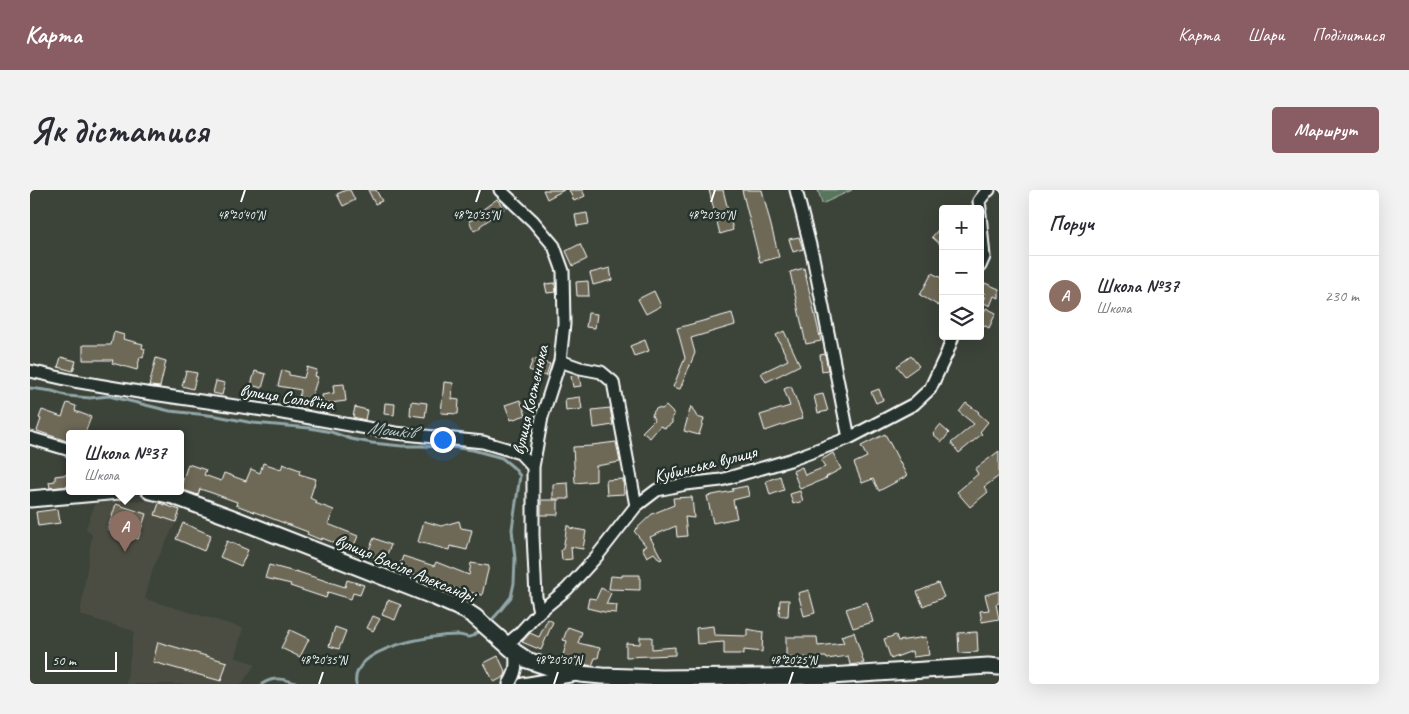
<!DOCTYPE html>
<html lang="uk">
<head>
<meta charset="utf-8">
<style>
  :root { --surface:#fff; --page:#f2f2f3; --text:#2b2b33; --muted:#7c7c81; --line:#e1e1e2; --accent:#8a5d65 }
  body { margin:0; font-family:Caveat,sans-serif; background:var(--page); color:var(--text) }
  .controls { position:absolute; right:15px; top:15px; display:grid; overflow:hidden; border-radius:5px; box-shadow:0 5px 20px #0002 }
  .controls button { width:45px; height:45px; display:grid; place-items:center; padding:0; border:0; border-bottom:1px solid var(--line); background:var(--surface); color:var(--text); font:25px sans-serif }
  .scale { position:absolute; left:15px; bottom:12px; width:72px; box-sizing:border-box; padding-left:5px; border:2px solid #fff; border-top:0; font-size:14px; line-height:18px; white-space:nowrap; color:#fff; -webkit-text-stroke:4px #26332d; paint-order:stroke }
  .you { position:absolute; left:412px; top:249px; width:18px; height:18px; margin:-12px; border:4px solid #fff; border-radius:50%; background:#1a73e8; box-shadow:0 0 0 8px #1a73e833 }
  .badge { display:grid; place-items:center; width:32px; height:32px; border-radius:50%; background:var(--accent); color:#fff; font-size:16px; font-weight:700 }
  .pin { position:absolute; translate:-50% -41px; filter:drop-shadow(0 1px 2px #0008) }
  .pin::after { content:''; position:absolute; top:26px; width:18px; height:15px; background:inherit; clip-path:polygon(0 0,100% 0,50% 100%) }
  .popup { position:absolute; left:36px; top:240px; width:118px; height:65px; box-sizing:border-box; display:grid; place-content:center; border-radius:5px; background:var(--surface); filter:drop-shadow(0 1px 4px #0005); font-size:16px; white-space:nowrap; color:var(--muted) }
  .popup b { font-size:19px; color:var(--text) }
  .popup::after { content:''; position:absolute; left:50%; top:100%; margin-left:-10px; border:10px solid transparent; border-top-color:var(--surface) }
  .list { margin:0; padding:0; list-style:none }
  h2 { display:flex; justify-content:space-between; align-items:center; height:65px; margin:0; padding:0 20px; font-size:21px }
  h2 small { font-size:16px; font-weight:400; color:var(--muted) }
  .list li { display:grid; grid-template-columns:32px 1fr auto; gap:15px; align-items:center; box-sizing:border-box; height:80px; padding:0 20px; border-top:1px solid var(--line) }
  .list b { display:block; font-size:19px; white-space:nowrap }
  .list p { margin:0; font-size:16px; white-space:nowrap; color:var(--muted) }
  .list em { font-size:16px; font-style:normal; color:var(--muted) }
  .icon { flex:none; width:28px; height:28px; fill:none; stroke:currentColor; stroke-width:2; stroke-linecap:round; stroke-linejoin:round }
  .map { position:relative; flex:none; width:969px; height:494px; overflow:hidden; border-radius:5px }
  header { display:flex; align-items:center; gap:30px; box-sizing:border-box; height:70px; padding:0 25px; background:var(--accent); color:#fff }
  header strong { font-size:24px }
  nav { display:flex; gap:28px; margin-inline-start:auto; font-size:18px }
  .intro { display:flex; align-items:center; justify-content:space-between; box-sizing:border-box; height:120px; padding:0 30px }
  h1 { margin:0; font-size:35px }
  .button { padding:12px 22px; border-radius:5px; background:var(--accent); color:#fff; font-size:18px; font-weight:700 }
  main { display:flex; gap:30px; padding:0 30px }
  aside { flex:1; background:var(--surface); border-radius:5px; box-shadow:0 5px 20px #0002 }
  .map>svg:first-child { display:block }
</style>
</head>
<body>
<header>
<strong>Карта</strong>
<nav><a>Карта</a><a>Шари</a><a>Поділитися</a></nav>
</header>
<div class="intro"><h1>Як дістатися</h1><a class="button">Маршрут</a></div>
<main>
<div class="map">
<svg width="969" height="494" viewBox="0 0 969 494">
  <rect width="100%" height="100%" fill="#3c4339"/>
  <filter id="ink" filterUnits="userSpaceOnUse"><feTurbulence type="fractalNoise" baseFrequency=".02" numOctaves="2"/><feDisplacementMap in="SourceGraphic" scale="10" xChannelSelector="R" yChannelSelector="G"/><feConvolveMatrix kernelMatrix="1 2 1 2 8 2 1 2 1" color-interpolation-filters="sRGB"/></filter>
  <g filter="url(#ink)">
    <path fill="#4b4e42" d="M 80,309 L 129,312 L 150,320 L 146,332 L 123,378 L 115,409 L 213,438 L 205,467 L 225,474 L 212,494 L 96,494 L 104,441 L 50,425 L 62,345 L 56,338 L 65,314 Z"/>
    <path fill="#58755d" stroke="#acbaae" d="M 788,0 L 822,0 L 792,14 Z"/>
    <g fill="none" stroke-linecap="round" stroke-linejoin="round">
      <path stroke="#92a7a9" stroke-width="3" d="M 0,198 L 22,201 L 38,206 L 60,208 L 79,206 L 140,221 L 187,226 L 223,233 L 280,238 L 301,242 L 321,249 L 342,253 L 372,256 L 393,256 L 406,257 L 414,256 L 443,260 L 472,268 L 484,278 L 490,286 L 482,339 L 485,369 L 484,393 L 481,407 L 469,422 L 459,433
        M 232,494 C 244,486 256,489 268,494
        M 326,494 C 320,457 402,445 428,445 C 432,445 436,447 439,447 C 445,446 448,442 452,439"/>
    </g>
    <path fill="#6e6956" stroke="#fff" d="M 316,0 L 320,0 L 325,10 L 313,16 L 307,4 Z
      M 338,0 L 346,0 L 352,11 L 345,14 Z
      M 513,0 L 534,0 L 517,9 Z
      M 539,0 L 552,0 L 555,6 L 544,11 Z
      M 679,0 L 693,0 L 703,40 L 690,44 Z
      M 712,0 L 732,0 L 749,67 L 730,72 Z
      M 467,9 L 474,19 L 450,36 L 450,38 L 444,41 L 439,31 L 450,26 L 448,23 Z
      M 557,23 L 559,34 L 547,36 L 545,25 Z
      M 913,34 L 913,57 L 902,47 Z
      M 769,47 L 773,59 L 763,62 L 759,49 Z
      M 550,54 L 557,69 L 543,76 L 536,61 Z
      M 580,78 L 582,90 L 563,95 L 560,83 Z
      M 774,78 L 791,151 L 776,154 L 760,82 Z
      M 902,83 L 913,89 L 913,108 L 909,116 L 890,105 Z
      M 558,91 L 559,106 L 547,106 L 546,92 Z
      M 525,93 L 526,102 L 517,103 L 515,94 Z
      M 955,93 L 969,99 L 969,108 L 964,106 L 960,116 L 952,112 L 956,104 L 951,102 Z
      M 624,101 L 631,116 L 616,124 L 608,109 Z
      M 956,118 L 966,123 L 959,138 L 950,133 L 950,130 Z
      M 558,123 L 567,124 L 565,138 L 556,137 Z
      M 702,123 L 705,135 L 661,148 L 665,163 L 650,199 L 643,197 L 655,168 L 647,138 Z
      M 754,141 L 770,175 L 736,192 L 731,183 L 758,170 L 746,145 Z
      M 84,142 L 94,145 L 93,149 L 113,154 L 112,158 L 115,159 L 113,168 L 110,167 L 107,180 L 82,173 L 83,170 L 53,170 L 53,155 L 81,155 Z
      M 615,150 L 619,161 L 604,166 L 600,156 Z
      M 795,164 L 798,180 L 792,181 L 790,165 Z
      M 881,166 L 889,176 L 875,186 L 867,176 Z
      M 31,167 L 46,171 L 43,181 L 28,177 Z
      M 126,168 L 136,171 L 130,197 L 119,196 Z
      M 503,169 L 520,174 L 516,186 L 499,180 Z
      M 277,177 L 287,180 L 285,186 L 288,187 L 282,206 L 283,206 L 279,220 L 266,217 L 271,200 L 248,196 L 252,180 L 259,182 L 259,185 L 274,188 Z
      M 156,181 L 167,183 L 163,199 L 152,196 Z
      M 225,181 L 236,184 L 232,198 L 221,195 Z
      M 547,185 L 549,185 L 551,196 L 543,197 L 541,186 Z
      M 186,191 L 195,193 L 192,205 L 183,203 Z
      M 414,192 L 423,193 L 422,209 L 429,210 L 428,224 L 411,223 Z
      M 314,194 L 316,211 L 293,214 L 292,205 L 304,203 L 303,195 Z
      M 761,196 L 773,228 L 735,241 L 730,225 L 760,216 L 754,199 Z
      M 849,199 L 853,210 L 846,213 L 841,202 Z
      M 793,204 L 798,221 L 788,223 L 784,206 Z
      M 550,207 L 552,219 L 536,221 L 535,209 Z
      M 490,210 L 496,225 L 481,230 L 475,215 Z
      M 381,211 L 397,213 L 395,227 L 380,225 Z
      M 37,213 L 46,216 L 45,221 L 61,227 L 55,243 L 40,243 L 40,252 L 7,241 L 11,229 L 9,228 L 12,220 L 32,227 Z
      M 355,213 L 365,214 L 364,225 L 354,224 Z
      M 936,213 L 949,222 L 948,223 L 958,232 L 950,242 L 952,244 L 929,263 L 921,253 L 944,234 L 929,222 Z
      M 636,216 L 644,224 L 642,227 L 642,233 L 635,238 L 630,236 L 620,248 L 612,242 L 624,230 L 622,225 L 624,221 L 627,218 L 632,219 Z
      M 661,216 L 667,227 L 674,229 L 669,245 L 654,241 Z
      M 325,217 L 337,220 L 335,230 L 323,227 Z
      M 580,218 L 583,235 L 564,238 L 562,220 Z
      M 910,235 L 919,243 L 912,252 L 903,244 Z
      M 855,244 L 877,286 L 849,301 L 843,289 L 832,293 L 824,273 L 837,267 L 831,256 Z
      M 586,252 L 590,272 L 566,276 L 566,291 L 545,293 L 543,257 L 562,256 L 562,255 Z
      M 969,261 L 969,286 L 954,297 L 958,302 L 940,317 L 927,302 L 948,284 L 945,279 Z
      M 803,263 L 811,279 L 796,287 L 797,288 L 770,299 L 763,281 L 772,277 L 775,285 L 795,277 L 791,270 Z
      M 233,273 L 251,279 L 253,274 L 270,280 L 269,284 L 286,289 L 280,308 L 286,311 L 285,313 L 304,320 L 298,334 L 328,346 L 322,360 L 292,348 L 291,350 L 277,344 L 278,342 L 206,315 L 207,312 L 182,303 L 170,299 L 168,305 L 150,299 L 158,274 L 176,280 L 174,285 L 191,291 L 194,283 L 216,291 L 221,279 L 230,283 Z
      M 40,284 L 40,296 L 20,298 L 19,292 L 25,291 L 25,286 Z
      M 750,286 L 754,300 L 740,305 L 736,291 Z
      M 593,289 L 594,304 L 577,305 L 576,290 Z
      M 538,293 L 539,309 L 523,309 L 523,294 Z
      M 717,296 L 719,306 L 703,310 L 707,328 L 683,333 L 677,306 L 703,301 L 702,299 Z
      M 770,301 L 773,311 L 763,314 L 760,304 Z
      M 662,307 L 664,328 L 655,327 L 657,346 L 647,347 L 646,336 L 620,347 L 632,369 L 630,370 L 624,363 L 617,367 L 612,358 L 616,356 L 604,341 L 622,324 L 644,315 L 643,308 Z
      M 511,310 L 528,310 L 528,325 L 511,325 Z
      M 129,313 L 150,320 L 146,332 L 125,325 Z
      M 86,314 L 116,324 L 108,349 L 78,339 Z
      M 28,319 L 30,333 L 8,336 L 6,322 Z
      M 394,331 L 411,336 L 429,331 L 431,338 L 442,340 L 437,360 L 420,356 L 419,360 L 388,352 Z
      M 153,333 L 181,345 L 174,361 L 146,349 Z
      M 537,336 L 540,336 L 540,338 L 556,341 L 553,359 L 541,357 L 542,369 L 532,370 L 531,360 L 533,359 Z
      M 344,348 L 361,355 L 354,371 L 337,364 Z
      M 197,351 L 218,360 L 211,376 L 190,367 Z
      M 373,366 L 404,376 L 406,372 L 439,385 L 441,373 L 459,376 L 452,405 L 422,398 L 421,401 L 398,392 L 398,390 L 368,380 Z
      M 239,375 L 265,382 L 265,381 L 315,397 L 317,390 L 334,395 L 330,405 L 323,403 L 321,409 L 298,402 L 296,408 L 260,396 L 261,394 L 235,388 Z
      M 592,385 L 610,385 L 610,400 L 579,399 L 581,386 L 592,387 Z
      M 908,393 L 914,407 L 893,416 L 887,402 Z
      M 571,398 L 581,403 L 576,414 L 587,415 L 586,423 L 574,422 L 557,418 L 559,408 L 566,409 Z
      M 779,400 L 785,423 L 774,426 L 768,403 Z
      M 969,401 L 969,413 L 966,414 L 969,429 L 952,432 L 950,421 L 959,420 L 955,405 Z
      M 358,410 L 371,415 L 365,430 L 352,425 Z
      M 750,410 L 759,410 L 758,426 L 749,426 Z
      M 837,412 L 843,432 L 823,438 L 816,419 Z
      M 343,426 L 350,429 L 343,441 L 337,438 Z
      M 518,429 L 523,432 L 511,460 L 492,452 L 500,443 L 509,447 Z
      M 683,436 L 684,445 L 717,446 L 717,439 L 733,442 L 732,462 L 714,460 L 714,464 L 694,464 L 694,452 L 667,454 L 666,438 Z
      M 305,437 L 316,441 L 309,459 L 299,456 Z
      M 538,437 L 552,442 L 548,453 L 570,458 L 568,468 L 565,468 L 562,476 L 532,469 L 537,451 L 533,450 Z
      M 260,440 L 279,449 L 270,467 L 251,458 Z
      M 824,442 L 834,473 L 820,475 L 818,466 L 797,469 L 796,467 L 756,468 L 756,447 L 787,447 L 788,456 L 814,453 L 811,446 Z
      M 947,442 L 948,462 L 929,463 L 928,443 Z
      M 866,445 L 868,451 L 896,447 L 899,465 L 883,467 L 882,461 L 861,469 L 854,449 Z
      M 610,447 L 622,447 L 622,459 L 645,457 L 645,465 L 596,467 L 596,453 L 610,454 Z
      M 128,452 L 197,472 L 191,491 L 123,472 Z
      M 468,466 L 476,483 L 474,487 L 464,492 L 454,473 Z"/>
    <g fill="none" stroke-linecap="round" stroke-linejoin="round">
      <defs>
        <path id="street" d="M 470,0 L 503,31 L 524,56 L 533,81 L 534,134 L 530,171 L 512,227 L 503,277 L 503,345 L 506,407 L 509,422
          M 766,0 L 783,67 L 819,248
          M 950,19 L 949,11 L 956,2 L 959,0
          M 950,24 L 954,67 L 950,76
          M 530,171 L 550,178 L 571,182 L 583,192 L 606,316
          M 0,181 L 44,191 L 109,202 L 247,222 L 365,243 L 453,252 L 490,263 L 503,277
          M 0,248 L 40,260
          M 477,454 L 489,444 L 509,422 L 537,399 L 567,366 L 606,316 L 627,300 L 656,294 L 691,290 L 760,270 L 819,248 L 884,214 L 900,199 L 917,163 L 923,146
          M 479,494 C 486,483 487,475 485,462
          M 493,494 L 546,485"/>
        <path id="secondary" d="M 120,301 L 143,306 L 200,327 L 402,406 L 436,421 L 445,427 L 485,462 L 497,470 L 524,479 L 550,484 L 572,486 L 631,488 L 800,486 L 958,476 L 969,477
          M 0,309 L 89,301"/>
      </defs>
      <use href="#street" stroke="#fff" stroke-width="15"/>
      <use href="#secondary" stroke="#fff" stroke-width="19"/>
      <use href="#street" stroke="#26332d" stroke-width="11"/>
      <use href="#secondary" stroke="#26332d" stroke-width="15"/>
    </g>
  </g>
  <path fill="none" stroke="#fff" stroke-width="2" d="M 211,12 L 215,0M 446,12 L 450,0M 681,12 L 685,0M 289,494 L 293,482M 524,494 L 528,482M 759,494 L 763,482"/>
  <g text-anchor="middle" stroke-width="5" stroke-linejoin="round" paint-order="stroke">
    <g font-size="18" fill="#fff" stroke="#26332d">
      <text transform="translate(257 207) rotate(9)" y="6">вулиця Солов'їна</text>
      <text transform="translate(500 210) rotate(-77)" y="6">вулиця Костенюка</text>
      <text transform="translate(675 274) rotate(-14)" y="6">Кубинська вулиця</text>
      <text transform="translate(375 378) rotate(23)" y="6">вулиця Васіле Александрі</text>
    </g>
    <g font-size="19" font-style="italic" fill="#aebdbf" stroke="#26332d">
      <text transform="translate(361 239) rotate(6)" y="7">Мошків</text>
    </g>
  </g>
  <g font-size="12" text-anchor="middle" fill="#fff" stroke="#26332d" stroke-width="5" stroke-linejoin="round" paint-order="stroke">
    <text x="211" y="29">48°20'40"N</text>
    <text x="446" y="29">48°20'35"N</text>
    <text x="681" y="29">48°20'30"N</text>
    <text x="293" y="474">48°20'35"N</text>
    <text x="528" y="474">48°20'30"N</text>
    <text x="763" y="474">48°20'25"N</text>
  </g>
</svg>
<div class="controls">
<button>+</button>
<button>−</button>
<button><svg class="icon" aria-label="layers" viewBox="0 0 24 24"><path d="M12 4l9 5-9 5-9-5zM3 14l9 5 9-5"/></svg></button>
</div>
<div class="scale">50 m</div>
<div class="you"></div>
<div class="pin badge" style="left:95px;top:362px;background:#8d6e63">A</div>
<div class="popup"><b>Школа №37</b>Школа</div>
</div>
<aside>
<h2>Поруч<small></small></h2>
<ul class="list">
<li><span class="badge" style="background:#8d6e63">A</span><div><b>Школа №37</b><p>Школа</p></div><em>230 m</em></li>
</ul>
</aside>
</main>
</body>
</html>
